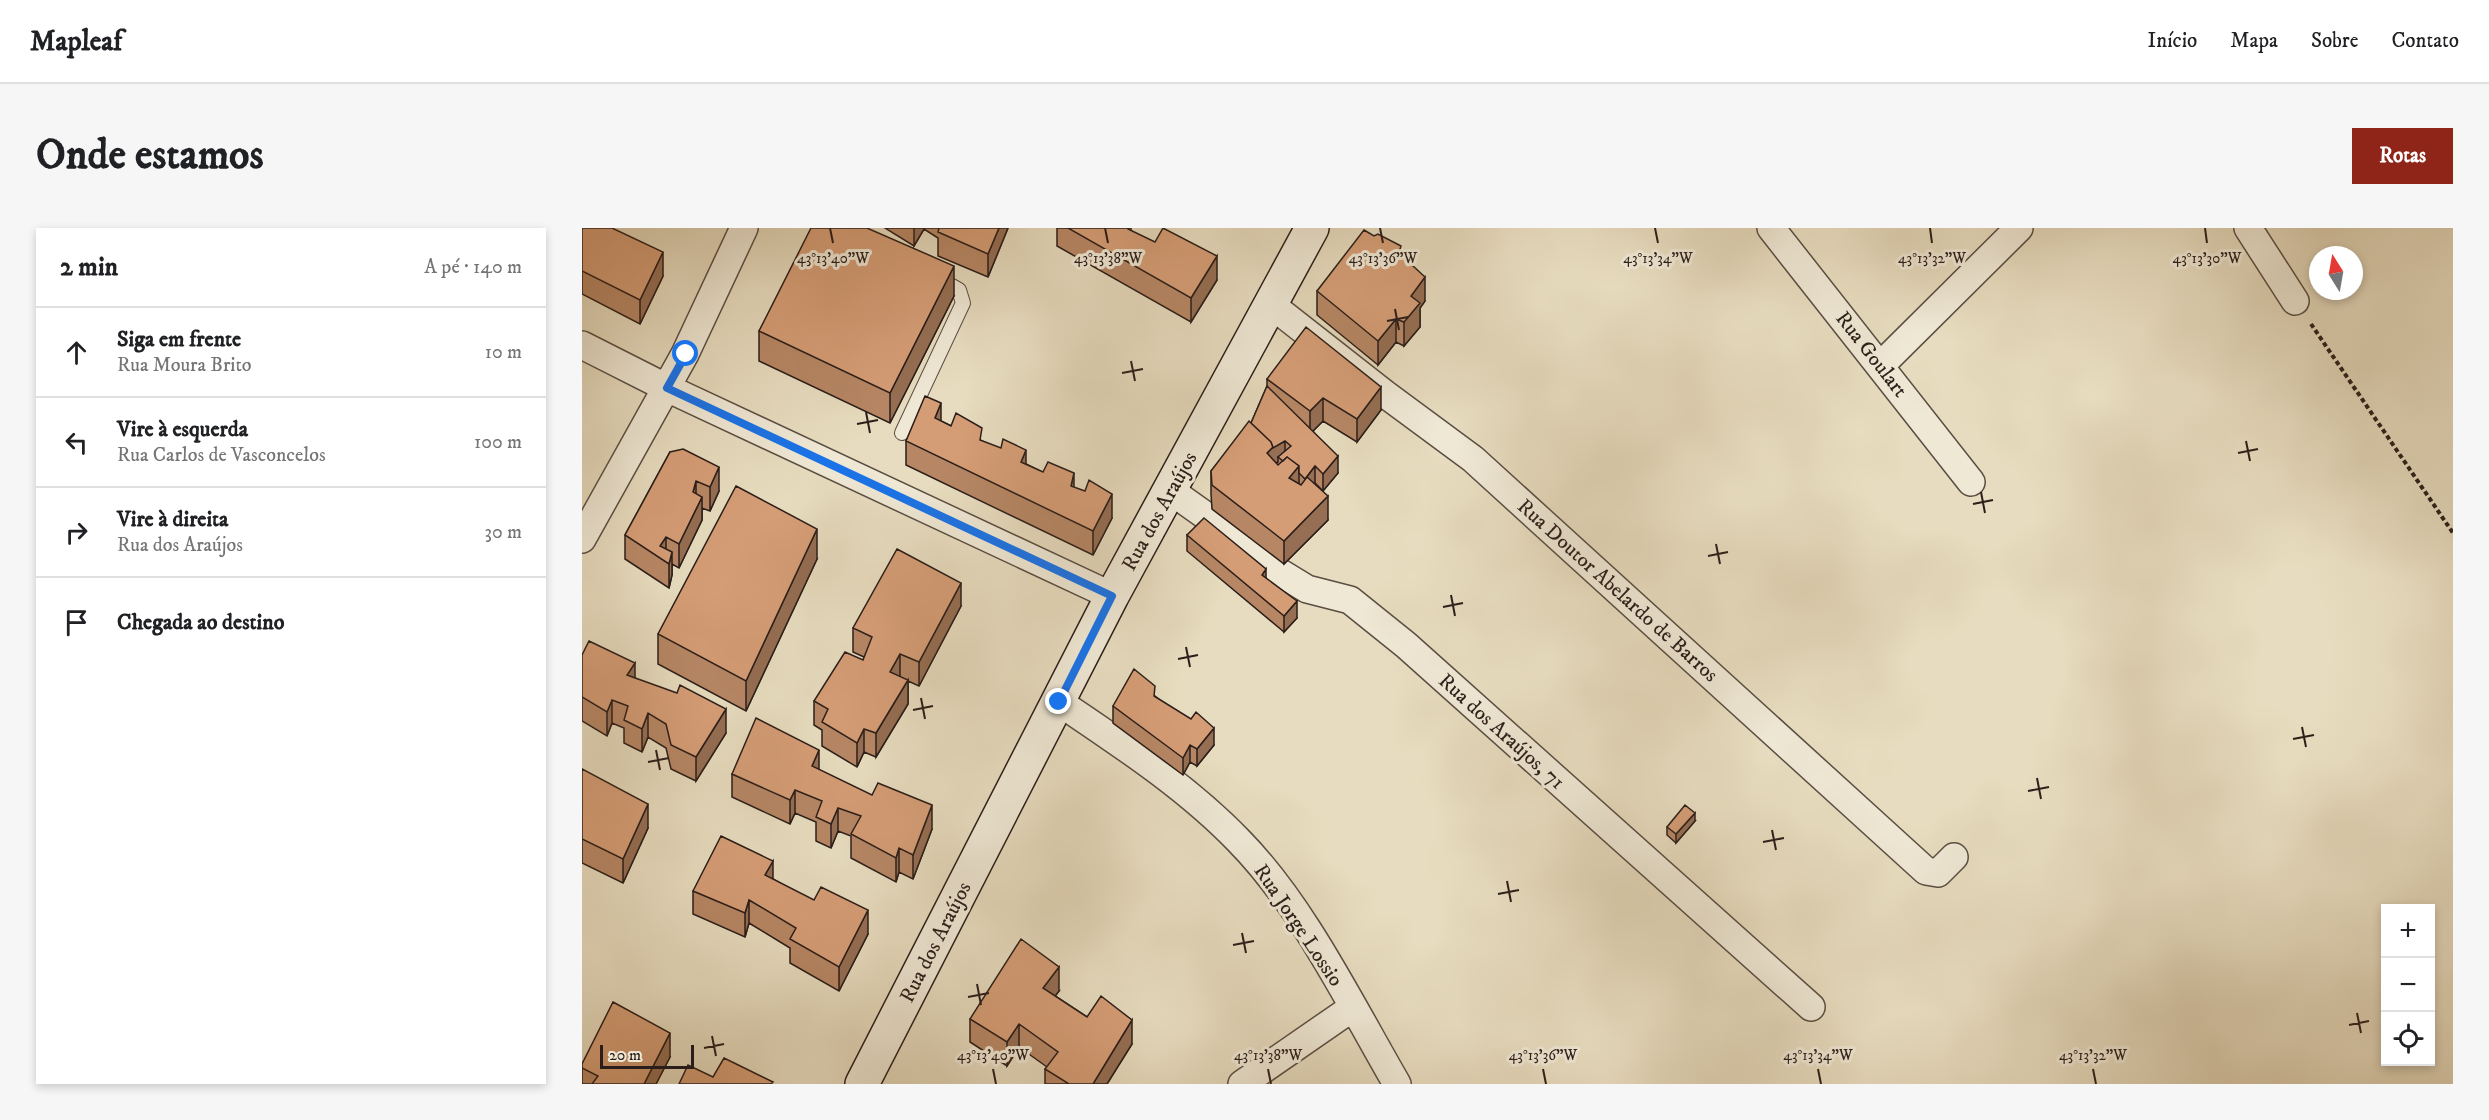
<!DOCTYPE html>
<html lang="pt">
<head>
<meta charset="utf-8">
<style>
  :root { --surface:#fff; --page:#f6f6f6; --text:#202124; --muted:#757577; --line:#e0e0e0; --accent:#8f2418 }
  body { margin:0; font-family:"IM FELL DW Pica",serif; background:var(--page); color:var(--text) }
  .controls { position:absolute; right:18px; bottom:18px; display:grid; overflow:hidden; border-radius:0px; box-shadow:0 3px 9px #0003 }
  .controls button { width:54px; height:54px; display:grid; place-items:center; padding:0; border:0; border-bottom:2px solid var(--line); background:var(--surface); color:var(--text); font:30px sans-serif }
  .compass { position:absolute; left:1727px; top:18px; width:54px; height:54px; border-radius:50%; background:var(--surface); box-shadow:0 3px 9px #0003; rotate:349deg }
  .scale { position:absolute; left:18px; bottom:15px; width:94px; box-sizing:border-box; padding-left:6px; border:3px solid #2b1e1a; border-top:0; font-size:16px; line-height:21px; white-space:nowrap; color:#2b1e1a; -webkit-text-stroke:4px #efe8d5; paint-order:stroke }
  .stop { position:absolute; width:18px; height:18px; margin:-14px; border:4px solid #1a73e8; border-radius:50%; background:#fff }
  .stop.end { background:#1a73e8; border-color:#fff; box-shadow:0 2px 6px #0008 }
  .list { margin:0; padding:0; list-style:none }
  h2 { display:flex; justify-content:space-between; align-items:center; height:78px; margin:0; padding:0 24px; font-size:26px }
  h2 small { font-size:20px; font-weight:400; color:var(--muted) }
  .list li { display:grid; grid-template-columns:39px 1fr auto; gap:18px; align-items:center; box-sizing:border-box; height:90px; padding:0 24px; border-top:2px solid var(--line) }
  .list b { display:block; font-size:22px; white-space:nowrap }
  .list p { margin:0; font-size:20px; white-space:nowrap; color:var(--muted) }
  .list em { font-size:20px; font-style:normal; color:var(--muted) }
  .icon { flex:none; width:33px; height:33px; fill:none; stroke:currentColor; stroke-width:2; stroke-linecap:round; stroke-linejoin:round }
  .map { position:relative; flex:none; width:1871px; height:856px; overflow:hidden; border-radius:0px }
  header { display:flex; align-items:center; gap:36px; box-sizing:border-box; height:84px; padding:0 30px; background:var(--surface); border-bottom:2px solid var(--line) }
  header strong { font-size:28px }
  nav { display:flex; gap:33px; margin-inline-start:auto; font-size:21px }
  .intro { display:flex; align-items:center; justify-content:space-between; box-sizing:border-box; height:144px; padding:0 36px }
  h1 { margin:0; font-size:42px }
  .button { padding:15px 27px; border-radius:0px; background:var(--accent); color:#fff; font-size:21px; font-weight:700 }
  main { display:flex; gap:36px; padding:0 36px }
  aside { flex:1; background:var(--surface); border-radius:0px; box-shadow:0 3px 9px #0003 }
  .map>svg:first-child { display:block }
</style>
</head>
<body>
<header>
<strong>Mapleaf</strong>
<nav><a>Início</a><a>Mapa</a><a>Sobre</a><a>Contato</a></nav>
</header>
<div class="intro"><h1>Onde estamos</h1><a class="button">Rotas</a></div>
<main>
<aside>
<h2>2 min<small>A pé · 140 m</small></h2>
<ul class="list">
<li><svg class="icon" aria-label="ahead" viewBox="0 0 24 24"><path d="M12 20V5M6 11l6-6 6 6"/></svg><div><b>Siga em frente</b><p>Rua Moura Brito</p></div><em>10 m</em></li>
<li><svg class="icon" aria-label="left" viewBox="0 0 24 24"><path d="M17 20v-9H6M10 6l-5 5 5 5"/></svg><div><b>Vire à esquerda</b><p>Rua Carlos de Vasconcelos</p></div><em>100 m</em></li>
<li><svg class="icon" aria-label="right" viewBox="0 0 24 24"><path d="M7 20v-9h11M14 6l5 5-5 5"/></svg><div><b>Vire à direita</b><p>Rua dos Araújos</p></div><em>30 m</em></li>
<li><svg class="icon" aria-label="arrive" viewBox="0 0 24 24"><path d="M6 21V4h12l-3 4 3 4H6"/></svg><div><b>Chegada ao destino</b></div></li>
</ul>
</aside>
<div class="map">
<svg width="1871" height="856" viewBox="0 0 1871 856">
  <rect width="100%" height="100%" fill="#e7dcbf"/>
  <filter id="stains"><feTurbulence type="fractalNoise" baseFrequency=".00333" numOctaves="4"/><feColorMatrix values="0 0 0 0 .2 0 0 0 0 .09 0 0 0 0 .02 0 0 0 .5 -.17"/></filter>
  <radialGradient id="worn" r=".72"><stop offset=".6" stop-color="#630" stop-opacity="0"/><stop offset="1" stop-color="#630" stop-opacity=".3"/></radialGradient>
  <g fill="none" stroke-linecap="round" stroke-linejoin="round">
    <defs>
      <path id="lane" d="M 320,205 L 381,75 L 377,62 L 356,50"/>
      <path id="street" d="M 1189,0 L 1389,254
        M 1666,0 L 1713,73
        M 687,75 L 803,166 L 891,231 L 1344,643 L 1356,645 L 1372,629
        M 0,117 L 85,160 L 530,368
        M 1299,137 L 1437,0
        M 589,263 L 648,305 L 689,339 L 725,361 L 768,372 L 824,417 L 1229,779
        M 0,311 L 103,126 L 162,0
        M 477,474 C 539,516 605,559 657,613 C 721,678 769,777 815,856
        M 660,856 L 770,780"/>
      <path id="secondary" d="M 280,856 L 530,368 L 730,0"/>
    </defs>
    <use href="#lane" stroke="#5a4e43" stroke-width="16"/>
    <use href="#street" stroke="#5a4e43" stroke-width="30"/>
    <use href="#secondary" stroke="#2b1e1a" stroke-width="36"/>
    <path stroke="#2b1e1a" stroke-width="4" stroke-dasharray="4.5 3" stroke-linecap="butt" d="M 1729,96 L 1871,305"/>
    <use href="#lane" stroke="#efe8d5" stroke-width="14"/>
    <use href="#street" stroke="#efe8d5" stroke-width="27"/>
    <use href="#secondary" stroke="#efe8d5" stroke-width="33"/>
  </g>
  <path fill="#b78765" stroke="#2b1e1a" stroke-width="1.5" d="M 0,0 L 81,48 L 58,96 L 0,66 Z
    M 303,0 L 426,0 L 406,49 L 356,28 L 356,10 L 342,1 L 332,18 Z
    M 475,0 L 549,0 L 549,3 L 635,52 L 609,94 L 475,18 Z
    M 819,28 L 843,73 L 838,80 L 838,99 L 822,118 L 814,114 L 796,137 L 735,87 L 735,63 Z
    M 372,68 L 308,195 L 177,133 L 177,103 Z
    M 685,151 L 799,182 L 775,214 L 741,193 L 731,203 L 756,245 L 741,263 L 733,255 L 732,256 L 746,292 L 702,336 L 630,281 L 629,266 L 629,243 L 669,195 L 685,158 Z
    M 359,193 L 400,213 L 444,236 L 492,260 L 530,290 L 511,327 L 324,237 L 324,213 Z
    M 88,224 L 137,263 L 128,283 L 120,280 L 120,292 L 97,340 L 90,336 L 90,347 L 87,360 L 43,331 L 43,307 Z
    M 605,307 L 684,350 L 715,390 L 702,404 L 605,323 Z
    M 235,331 L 164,483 L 76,436 L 76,406 Z
    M 379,378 L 337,458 L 326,453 L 326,476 L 294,529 L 282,524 L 275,539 L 240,518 L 240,502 L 232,497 L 232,473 L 281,432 L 282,429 L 271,424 L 271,400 Z
    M 0,427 L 53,450 L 144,505 L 114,553 L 89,541 L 84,520 L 66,509 L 60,524 L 42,515 L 42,500 L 30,495 L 25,508 L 0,493 Z
    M 573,468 L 632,517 L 615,538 L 608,534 L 601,547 L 531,495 L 531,478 Z
    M 0,541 L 66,600 L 41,655 L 0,635 Z
    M 237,542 L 350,601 L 331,651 L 317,644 L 314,654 L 269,630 L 269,608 L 256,603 L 249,620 L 234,613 L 234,594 L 213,585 L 208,596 L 150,569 L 150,546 Z
    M 1113,593 L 1094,615 L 1085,607 L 1085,599 Z
    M 191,651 L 286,706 L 257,763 L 208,735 L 208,720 L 167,695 L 163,709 L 111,686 L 111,663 Z
    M 477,763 L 473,768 L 505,789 L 550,816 L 525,856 L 463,856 L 463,841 L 465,839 L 437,819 L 425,838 L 388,814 L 388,791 Z
    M 88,829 L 74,856 L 0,856 L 0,836 Z"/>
  <path fill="#956e53" stroke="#2b1e1a" stroke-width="1.5" d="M 332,0 L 342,0 L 342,1 L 332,18 Z
    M 417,0 L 426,0 L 406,49 L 406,26 Z
    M 81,24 L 81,48 L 58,96 L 58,72 Z
    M 635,28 L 635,52 L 609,94 L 609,70 Z
    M 372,38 L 372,68 L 308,195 L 308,165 Z
    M 843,49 L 843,73 L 838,80 L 838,99 L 822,118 L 822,94 L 829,68 Z
    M 814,91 L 814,114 L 796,137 L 796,113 Z
    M 799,159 L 799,182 L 775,214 L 775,191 Z
    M 741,170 L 741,193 L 728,206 L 728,183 Z
    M 359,175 L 359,199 L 353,190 Z
    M 703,213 L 703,230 L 696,229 L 696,234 L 691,237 L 685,225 L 691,219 Z
    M 444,222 L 444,246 L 439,234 Z
    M 756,228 L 756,245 L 741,263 L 741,246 Z
    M 717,238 L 717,262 L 707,250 Z
    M 733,238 L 733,255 L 723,267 L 723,251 Z
    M 137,239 L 137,263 L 128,283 L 128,259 Z
    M 492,245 L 492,269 L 489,258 Z
    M 114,253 L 114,277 L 111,264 Z
    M 530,266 L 530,290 L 511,327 L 511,303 Z
    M 746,268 L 746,292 L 702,336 L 702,313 Z
    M 120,269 L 120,292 L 97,340 L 97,316 Z
    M 235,301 L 235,331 L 164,483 L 164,453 Z
    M 84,309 L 84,333 L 78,318 Z
    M 90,324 L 90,347 L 87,360 L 87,336 Z
    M 684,341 L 684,358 L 680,347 Z
    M 379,355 L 379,378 L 337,458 L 337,434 Z
    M 715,373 L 715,390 L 702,404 L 702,388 Z
    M 318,426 L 318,450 L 308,444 Z
    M 53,435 L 53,459 L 45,447 Z
    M 326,452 L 326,476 L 294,529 L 294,505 Z
    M 30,472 L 30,495 L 25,508 L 25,484 Z
    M 144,481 L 144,505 L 114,553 L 114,529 Z
    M 66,485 L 66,509 L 60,524 L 60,501 Z
    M 632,500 L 632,517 L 615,538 L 615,521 Z
    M 282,501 L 282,524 L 275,539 L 275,515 Z
    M 608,517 L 608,534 L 601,547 L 601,530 Z
    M 237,522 L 237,545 L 230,538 Z
    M 213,562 L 213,585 L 208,596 L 208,572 Z
    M 66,576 L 66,600 L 41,655 L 41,631 Z
    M 350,577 L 350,601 L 331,651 L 331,627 Z
    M 256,580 L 256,603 L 249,620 L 249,596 Z
    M 1113,585 L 1113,593 L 1094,615 L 1094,606 Z
    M 317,620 L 317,644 L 314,654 L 314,630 Z
    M 191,633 L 191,657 L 183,647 Z
    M 167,672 L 167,695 L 163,709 L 163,685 Z
    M 286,682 L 286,706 L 257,763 L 257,739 Z
    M 477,739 L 477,763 L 461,784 L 461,760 Z
    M 550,792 L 550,816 L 525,856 L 511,856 Z
    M 437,796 L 437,819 L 425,838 L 425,814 Z
    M 88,805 L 88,829 L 74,856 L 62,856 Z"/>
  <path fill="#d59d76" stroke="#2b1e1a" stroke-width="1.5" d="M 0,0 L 30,0 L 81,24 L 58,72 L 0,43 Z
    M 229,0 L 285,0 L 372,38 L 308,165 L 177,103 Z
    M 357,0 L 417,0 L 406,26 L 356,4 Z
    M 486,0 L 546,0 L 546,1 L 573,14 L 581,0 L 635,28 L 609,70 Z
    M 782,2 L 792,8 L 796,6 L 819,18 L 817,25 L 843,49 L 829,68 L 838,75 L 822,94 L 814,91 L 796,113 L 735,63 Z
    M 724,99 L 799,159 L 775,191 L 741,170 L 728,183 L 685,151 Z
    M 685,158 L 756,228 L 741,246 L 733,238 L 723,251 L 717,245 L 717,238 L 705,229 L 701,233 L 696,229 L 709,218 L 703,213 L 691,220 L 689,214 L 669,195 Z
    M 343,168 L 359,175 L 353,190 L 369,198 L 374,185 L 400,200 L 398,212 L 419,220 L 421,211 L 444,222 L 439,234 L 461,244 L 466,234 L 492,245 L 489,258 L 503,263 L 507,252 L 530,266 L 511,303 L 324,213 Z
    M 667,193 L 689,214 L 691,219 L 685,225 L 696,237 L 705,229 L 717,238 L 707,250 L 719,257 L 725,249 L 746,268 L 702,313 L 630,257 L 629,243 Z
    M 101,221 L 137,239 L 128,259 L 114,253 L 111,264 L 120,269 L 97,316 L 84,309 L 78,318 L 90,324 L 87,336 L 43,307 L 88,224 Z
    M 154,258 L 235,301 L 164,453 L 76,406 Z
    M 622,290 L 684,341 L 680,347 L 715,373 L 702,388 L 605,307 Z
    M 315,321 L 379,355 L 337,434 L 318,426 L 308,444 L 326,452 L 294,505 L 282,501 L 275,515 L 240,494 L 246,481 L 232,473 L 263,424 L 281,432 L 290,409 L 271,400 Z
    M 7,413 L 53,435 L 45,447 L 95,465 L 98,457 L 144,481 L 114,529 L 89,517 L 84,496 L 66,485 L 60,501 L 42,492 L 46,478 L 30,472 L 25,484 L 0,469 L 0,427 Z
    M 552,441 L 573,458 L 572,468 L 609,491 L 614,484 L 632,500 L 615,521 L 608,517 L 601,530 L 531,478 Z
    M 174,490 L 237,522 L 230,538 L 290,567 L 296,555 L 350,577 L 331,627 L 317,620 L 314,630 L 269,606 L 279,588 L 256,580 L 249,596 L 234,589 L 240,573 L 213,562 L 208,572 L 150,546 Z
    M 0,541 L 66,576 L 41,631 L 0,611 Z
    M 1103,577 L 1113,585 L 1094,606 L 1085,599 Z
    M 139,608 L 191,633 L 183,647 L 232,672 L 239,659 L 286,682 L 257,739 L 208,711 L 214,700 L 167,672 L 163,685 L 111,663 Z
    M 439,711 L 477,739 L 461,760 L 505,789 L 519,768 L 550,792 L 511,856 L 487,856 L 463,841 L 476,824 L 437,796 L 425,814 L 388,791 Z
    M 31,774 L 88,805 L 62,856 L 10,856 L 16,848 L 0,840 L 0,836 Z
    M 142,830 L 191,854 L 189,856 L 97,856 L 106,837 L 131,849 Z"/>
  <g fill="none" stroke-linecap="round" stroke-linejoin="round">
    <path stroke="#1a73e8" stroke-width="8" d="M 104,126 L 85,160 L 530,368 L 477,474"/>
  </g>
  <path fill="none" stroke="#2b1e1a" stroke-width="2" d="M 248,0 L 251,15M 523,0 L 526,15M 798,0 L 801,15M 1073,0 L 1076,15M 1348,0 L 1350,15M 1623,0 L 1625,15M 813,81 L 817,102M 805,93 L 826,89M 549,133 L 553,153M 540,145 L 561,141M 284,184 L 288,205M 275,196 L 296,192M 1664,213 L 1668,233M 1656,225 L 1676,221M 1399,264 L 1403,285M 1391,276 L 1411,272M 1134,316 L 1138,336M 1126,328 L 1146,324M 869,367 L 873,388M 861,379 L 881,375M 604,419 L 608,439M 596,431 L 616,427M 339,470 L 343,491M 331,482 L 351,478M 1720,499 L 1724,519M 1711,511 L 1732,507M 74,522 L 78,542M 66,534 L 87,530M 1455,550 L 1459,571M 1446,563 L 1467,559M 1190,602 L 1194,622M 1181,614 L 1202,610M 925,653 L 929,674M 916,666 L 937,662M 660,705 L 664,725M 651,717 L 672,713M 395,756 L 399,777M 386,769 L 407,765M 1775,785 L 1779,805M 1767,797 L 1787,793M 130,808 L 134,828M 122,820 L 142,816M 411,841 L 414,856M 686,841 L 689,856M 961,841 L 964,856M 1236,841 L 1239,856M 1511,841 L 1514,856"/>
  <g text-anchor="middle" stroke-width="6" stroke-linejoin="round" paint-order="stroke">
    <g font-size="21" fill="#2b1e1a" stroke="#efe8d5">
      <text transform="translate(1290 126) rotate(52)" y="7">Rua Goulart</text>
      <text transform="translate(577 283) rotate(-61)" y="7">Rua dos Araújos</text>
      <text transform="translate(1036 362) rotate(42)" y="7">Rua Doutor Abelardo de Barros</text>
      <text transform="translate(920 503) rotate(42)" y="7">Rua dos Araújos, 71</text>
      <text transform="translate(717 697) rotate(56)" y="7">Rua Jorge Lossio</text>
      <text transform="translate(353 714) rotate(-63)" y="7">Rua dos Araújos</text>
    </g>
  </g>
  <g font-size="15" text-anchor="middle" fill="#2b1e1a" stroke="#efe8d5" stroke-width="6" stroke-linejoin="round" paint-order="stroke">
    <text x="251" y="35">43°13'40"W</text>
    <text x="526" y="35">43°13'38"W</text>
    <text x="801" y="35">43°13'36"W</text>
    <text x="1076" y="35">43°13'34"W</text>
    <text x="1350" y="35">43°13'32"W</text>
    <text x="1625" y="35">43°13'30"W</text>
    <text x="411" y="832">43°13'40"W</text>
    <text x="686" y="832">43°13'38"W</text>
    <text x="961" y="832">43°13'36"W</text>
    <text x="1236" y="832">43°13'34"W</text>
    <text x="1511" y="832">43°13'32"W</text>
  </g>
  <rect width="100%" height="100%" filter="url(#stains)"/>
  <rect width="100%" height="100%" fill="url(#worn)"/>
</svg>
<div class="controls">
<button>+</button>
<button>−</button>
<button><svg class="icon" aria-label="locate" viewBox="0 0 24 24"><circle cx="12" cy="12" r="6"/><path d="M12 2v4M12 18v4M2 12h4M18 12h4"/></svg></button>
</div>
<svg class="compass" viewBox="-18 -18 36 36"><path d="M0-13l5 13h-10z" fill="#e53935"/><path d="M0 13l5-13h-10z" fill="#757577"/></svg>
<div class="scale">20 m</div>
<div class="stop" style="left:104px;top:126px"></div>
<div class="stop end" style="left:477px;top:474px"></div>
</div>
</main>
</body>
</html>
